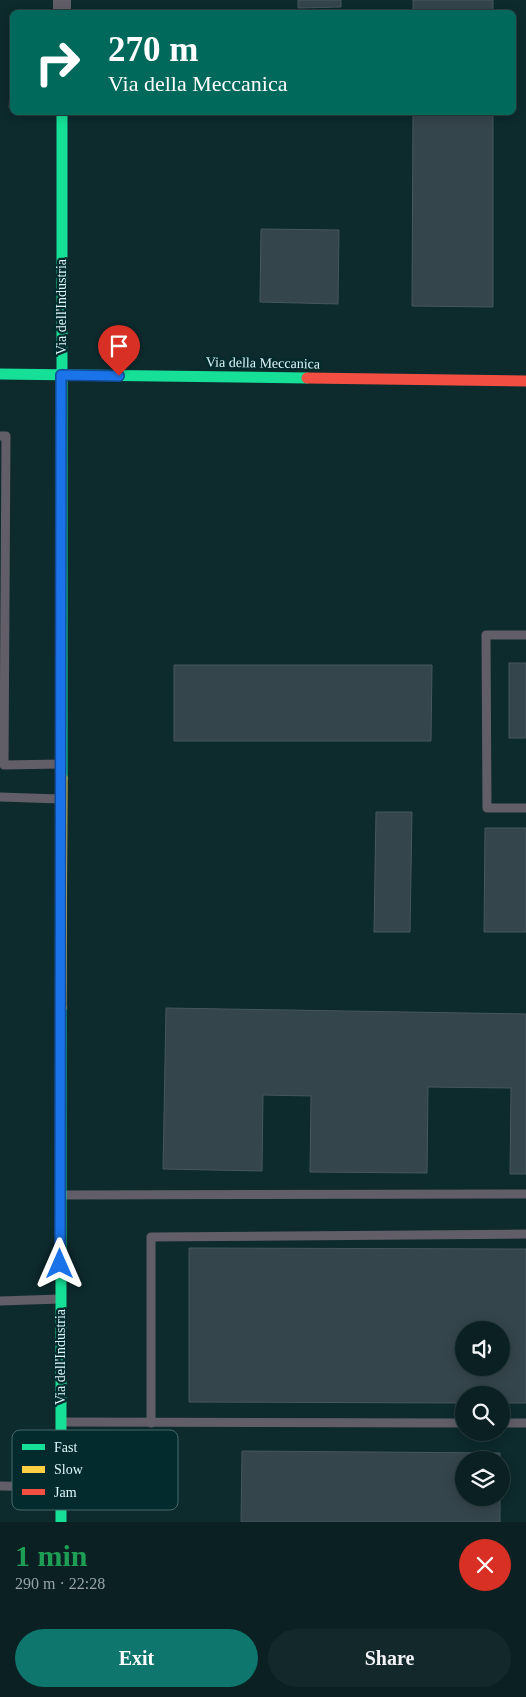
<!DOCTYPE html>
<meta charset="utf-8">
<style>
body{margin:0;font-family:Georgia,serif;background:#13282a;color:#f1f3f6;height:100vh;display:flex;flex-direction:column;font-size:19px;white-space:nowrap}
*{box-sizing:border-box;margin:0}
p{font-size:16px;color:#99a3a5}
.icon{flex:none;width:28px;height:28px;fill:none;stroke:currentColor;stroke-width:2;stroke-linecap:round;stroke-linejoin:round}
.map{position:relative;height:1522px;overflow:hidden}
.drawer{display:flex;flex-direction:column;background:#0a2022;flex:1}
.drawer>*{flex:none}
.banner{position:absolute;left:10px;top:10px;width:506px;height:105px;border-radius:8px;box-shadow:0 2px 12px #0003,0 0 0 1px #2a3e40;background:#00695c;color:#fff;overflow:hidden}
.fabs{position:absolute;left:455px;top:1321px;display:grid;gap:10px}
.fabs a{display:grid;place-items:center;width:55px;height:55px;border-radius:50%;background:#0a2022;box-shadow:0 2px 12px #0003,0 0 0 1px #2a3e40;font-size:25px}
.pin{position:absolute;display:grid;place-items:center;width:42px;height:42px;color:#fff;margin:-51px -21px;border-radius:50% 50% 50% 0;rotate:-45deg;box-shadow:0 0 5px #0007}
.pin .icon{rotate:45deg}
.me{position:absolute;width:55px;margin:-28px;rotate:0deg;stroke-linejoin:round;filter:drop-shadow(0 0 4px #0008)}
.turn{display:flex;align-items:center;gap:18px;height:105px;padding:0 15px;font-size:22px}
.turn .icon{width:65px;height:65px;stroke-width:2.5}
.turn b{display:block;font-size:35px;line-height:42px}
.round{display:grid;place-items:center;flex:none;width:52px;height:52px;border-radius:26px;background:#13282a}
.headline{display:flex;align-items:center;justify-content:space-between;height:85px;padding:0 15px}
h1{font-size:30px;font-weight:800;line-height:38px;color:#1e9e55}
.cta{display:flex;gap:10px;margin-top:auto;padding:10px 15px}
.cta a{flex:1;height:58px;border-radius:30px;background:#0f766e;color:#fff;font-size:20px;font-weight:800;line-height:58px;text-align:center}
.cta a+a{background:#13282a;color:#f1f3f6}
.map>svg:first-child{display:block}
.building{fill:#35454c;stroke:#47575e;fill-rule:evenodd}
.lines{fill:none;stroke-linecap:round;stroke-linejoin:round}
.lane{stroke:#625e67;stroke-width:9}
.street{stroke:#625e67;stroke-width:18}
.fast{stroke:#16e098;stroke-width:11}
.slow{stroke:#ffcf43;stroke-width:11}
.jam{stroke:#f24e42;stroke-width:11}
.route-casing{stroke:#114b97;stroke-width:12}
.route{stroke:#1a73e8;stroke-width:9}
.labels{text-anchor:middle;dominant-baseline:central;stroke-width:4.5;stroke-linejoin:round;paint-order:stroke}
.street-label{font-size:14px;fill:#def7f9;stroke:#032a2d}
.key{fill:#032a2d;stroke:#45686a;stroke-width:1}
.key-label{font-size:14px;fill:#def7f9}
</style>
<div class="map">
<svg width="526" height="1522" viewBox="0 0 526 1522">
<rect width="100%" height="100%" fill="#0d2a2d"/>
<g class="building">
<path d="M298 0H341V7L298 8Z"/>
<rect x="413" y="0" width="80" height="12"/>
<path d="M11 74H12V108H9Z"/>
<path d="M413 112H493V307L412 306Z"/>
<path d="M261 229 339 230 338 304 260 302Z"/>
<rect x="509" y="663" width="17" height="75"/>
<path d="M174 665H432L431 741H174Z"/>
<path d="M376 812H412L410 932H374Z"/>
<path d="M485 828H526V932H484Z"/>
<path d="M166 1008 526 1014V1174H510L511 1088 428 1087 427 1173 310 1172 311 1096 263 1095 262 1171 163 1169Z"/>
<path d="M189 1248 526 1249V1403H501V1395H464V1403L189 1402ZM464 1330H501V1368H464Z"/>
<path d="M242 1451 500 1453V1460H464V1498H500V1522H241Z"/>
</g>
<g class="lines">
<g class="lane">
<path d="M0 436H6L4 765 60 764"/>
<path d="M526 635H486L487 808H526"/>
<path d="M0 797 60 799"/>
<path d="M64 1195 526 1194"/>
<path d="M0 1301 60 1299"/>
<path d="M63 1422 464 1423"/>
<path d="M151 1423V1237L526 1234"/>
<path d="M501 1423H526"/>
<path d="M0 1486 60 1487"/>
</g>
<path class="street" d="M62 12V0"/>
<g class="fast">
<path d="M0 374 307 378"/>
<path d="M62 778V112"/>
<path d="M61 1522V1008"/>
</g>
<path class="slow" d="M61 1008 62 778"/>
<path class="jam" d="M307 378 526 381"/>
</g>
<g class="lines">
<defs>
<path id="route" d="M60 1264 61 375 119 376"/>
</defs>
<use href="#route" class="route-casing"/>
<use href="#route" class="route"/>
</g>
<g class="labels">
<g class="street-label">
<text transform="translate(61 307) rotate(-90)">Via dell'Industria</text>
<text transform="translate(263 363) rotate(1)">Via della Meccanica</text>
<text transform="translate(60 1357) rotate(-90)">Via dell'Industria</text>
</g>
</g>
<rect x="12" y="1430" width="166" height="80" rx="8" class="key"/>
<rect x="22" y="1444" width="23" height="6" fill="#16e098"/>
<rect x="22" y="1466" width="23" height="7" fill="#ffcf43"/>
<rect x="22" y="1489" width="23" height="6" fill="#f24e42"/>
<g class="key-label">
<text x="54" y="1452">Fast</text>
<text x="54" y="1474">Slow</text>
<text x="54" y="1497">Jam</text>
</g>
</svg>
<div class="fabs">
<a><svg class="icon" aria-label="sound" viewBox="0 0 24 24"><path d="M4 9h4l5-4v14l-5-4H4zM17 9q2 3 0 6"/></svg></a>
<a><svg class="icon" aria-label="search" viewBox="0 0 24 24"><circle cx="10" cy="10" r="6"/><path d="M15 15l6 6"/></svg></a>
<a><svg class="icon" aria-label="layers" viewBox="0 0 24 24"><path d="M12 4l9 5-9 5-9-5zM3 14l9 5 9-5"/></svg></a>
</div>
<div class="pin" style="left:119px;top:376px;background:#d93025"><svg class="icon" aria-label="arrive" viewBox="0 0 24 24"><path d="M6 21V4h12l-3 4 3 4H6"/></svg></div>
<svg class="me" style="left:60px;top:1264px" viewBox="-20 -20 40 40"><path d="M0-17L14 15 0 8-14 15z" fill="#1a73e8" stroke="#fff" stroke-width="4"/></svg>
<div class="banner">
<div class="turn"><svg class="icon" aria-label="right" viewBox="0 0 24 24"><path d="M7 20v-9h11M14 6l5 5-5 5"/></svg><div><b>270 m</b>Via della Meccanica</div></div>
</div>
</div>
<section class="drawer">
<div class="headline"><div><h1>1 min</h1><p>290 m · 22:28</p></div><a class="round" style="background:#d93025;color:#fff"><svg class="icon" aria-label="close" viewBox="0 0 24 24"><path d="M6 6l12 12M18 6L6 18"/></svg></a></div>
<div class="cta"><a>Exit</a><a>Share</a></div>
</section>
